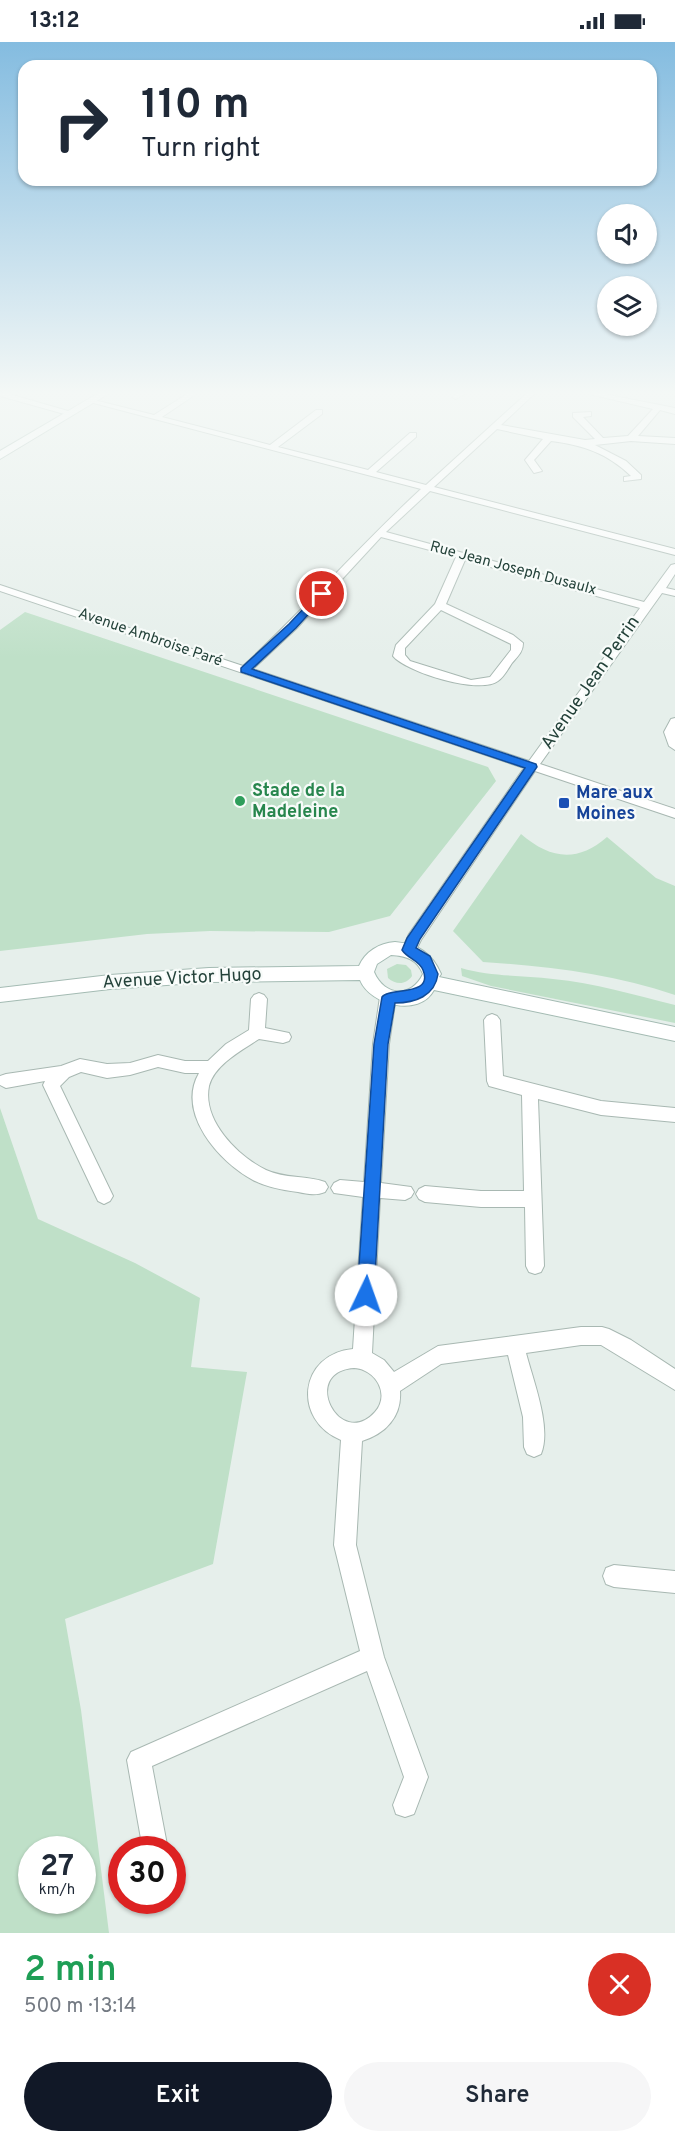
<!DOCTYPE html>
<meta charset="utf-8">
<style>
body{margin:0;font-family:Overpass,sans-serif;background:#f6f6f7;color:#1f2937;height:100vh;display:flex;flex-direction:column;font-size:22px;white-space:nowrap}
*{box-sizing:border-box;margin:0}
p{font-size:20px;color:#747a83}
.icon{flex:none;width:33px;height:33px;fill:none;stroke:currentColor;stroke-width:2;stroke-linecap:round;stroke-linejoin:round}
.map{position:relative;height:1891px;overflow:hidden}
.details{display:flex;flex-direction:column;background:#fff;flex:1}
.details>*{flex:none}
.banner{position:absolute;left:18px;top:18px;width:639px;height:126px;border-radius:18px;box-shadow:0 2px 4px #0004;background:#fff;color:#1f2937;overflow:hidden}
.controls{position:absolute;left:597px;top:162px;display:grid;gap:12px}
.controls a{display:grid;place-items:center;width:60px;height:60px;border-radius:50%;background:#fff;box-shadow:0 2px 4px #0004;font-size:30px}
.speed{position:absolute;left:18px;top:1794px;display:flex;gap:12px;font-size:30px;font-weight:700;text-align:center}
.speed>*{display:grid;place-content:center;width:78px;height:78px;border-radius:50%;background:#fff;box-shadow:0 2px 4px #0004;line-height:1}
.speed small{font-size:15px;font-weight:400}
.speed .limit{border:9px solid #d22;background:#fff;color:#111}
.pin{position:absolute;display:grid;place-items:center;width:51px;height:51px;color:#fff;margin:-26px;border:3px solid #fff;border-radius:50%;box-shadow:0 2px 6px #0007}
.me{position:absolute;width:66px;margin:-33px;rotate:3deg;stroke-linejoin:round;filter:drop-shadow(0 0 4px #0008)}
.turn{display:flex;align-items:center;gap:21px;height:126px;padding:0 24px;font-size:27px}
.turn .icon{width:78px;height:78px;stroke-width:2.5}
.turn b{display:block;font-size:42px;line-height:51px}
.round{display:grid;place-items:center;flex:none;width:63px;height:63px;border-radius:32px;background:#f6f6f7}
.overview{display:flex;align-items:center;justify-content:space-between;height:102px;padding:0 24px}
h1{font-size:36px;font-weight:600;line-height:45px;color:#1e9e55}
.action{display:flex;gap:12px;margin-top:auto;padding:12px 24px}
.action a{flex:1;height:69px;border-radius:36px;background:#111827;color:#fff;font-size:24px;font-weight:600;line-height:69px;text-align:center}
.action a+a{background:#f6f6f7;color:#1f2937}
.status{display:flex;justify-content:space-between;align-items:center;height:42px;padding:0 30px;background:#fff;direction:ltr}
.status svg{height:16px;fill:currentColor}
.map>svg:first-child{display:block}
.green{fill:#bfe0c8;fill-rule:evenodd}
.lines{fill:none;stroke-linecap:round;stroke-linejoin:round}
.street-casing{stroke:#a8b8b2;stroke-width:2}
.secondary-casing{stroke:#a4bbb3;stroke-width:2}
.street{fill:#fff;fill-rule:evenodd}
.secondary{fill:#fff;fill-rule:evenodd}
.route{fill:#1a73e8;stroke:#114b97;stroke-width:1.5}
.leisure-dot{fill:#2e9e5b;stroke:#f7fbf9;stroke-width:2}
.transit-dot{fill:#1a4fb4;stroke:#f7fbf9;stroke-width:2}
.labels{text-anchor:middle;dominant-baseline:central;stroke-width:4.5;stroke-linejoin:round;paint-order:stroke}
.far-street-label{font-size:15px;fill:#24423a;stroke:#f7fbf9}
.street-label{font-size:18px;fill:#24423a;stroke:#f7fbf9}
.leisure-label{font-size:18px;font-weight:bold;fill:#27864d;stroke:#f7fbf9;text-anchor:start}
.transit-label{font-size:18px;font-weight:bold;fill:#164399;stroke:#f7fbf9;text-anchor:start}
</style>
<div class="status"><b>13:12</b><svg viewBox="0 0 49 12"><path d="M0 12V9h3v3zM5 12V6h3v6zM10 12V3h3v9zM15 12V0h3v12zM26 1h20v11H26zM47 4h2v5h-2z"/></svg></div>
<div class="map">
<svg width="675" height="1891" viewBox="0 0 675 1891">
<rect width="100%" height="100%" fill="#e6efeb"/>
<g class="green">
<path d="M25 570 488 725 496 739 390 874 329 890 210 889 147 892 0 909V588Z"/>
<path d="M521 792C550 817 577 821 607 795L656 836 675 844V953C613 932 549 924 483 920L453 889Z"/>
<path d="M397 922 406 923 411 928 412 934C406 943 396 943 388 936L387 927Z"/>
<path d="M461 926C492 935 522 933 553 937 594 941 635 953 675 963V981L491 944 462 934Z"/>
<path d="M0 1066 38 1177 135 1221 200 1256 191 1325 247 1330 213 1522 65 1577 81 1668 109 1891H0ZM32 1808H82V1858H32Z"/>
</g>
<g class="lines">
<defs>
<g id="street">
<path d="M0 352H9L75 371 68 373 0 354Z"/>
<path d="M187 352H196L162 375 270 403 316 368H322V372L278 405 368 428 410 391H416V395L376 430 426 443 526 352H534L501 383 585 398 595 397 573 375V371L591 370V374L583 375 603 396 628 394 653 367 589 352H604L675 366V372L660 368 638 394 675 396V402L631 399 595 403 626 419 641 433V437L624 439V435L631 434C607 411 583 403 551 399L534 418 542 429 534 431 525 418 543 397 497 387 434 445 675 507V513L430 449 386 490 644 560 671 523 675 522V532L666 546 675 548V554L662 551 540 722 675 767V776L535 729 421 898 414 912H404L402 908 409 892 524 726 0 549V543L243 624C305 567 359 504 421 447L86 359 90 357 154 373ZM381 495 456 515 435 562 396 603 393 614C406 630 479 653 498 639 504 635 508 627 512 621 518 614 523 610 523 601L513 593 446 562 465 518 640 566 529 719 253 627 297 586ZM441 568 511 602V608L490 635 471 638 410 619 405 613V606Z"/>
<path d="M455 352H464L456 357 452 355Z"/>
<path d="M675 676V708L669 704 664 690 671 677Z"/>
<path d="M388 949 393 951 396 955 389 1002 381 1141 411 1145 414 1150 411 1155 405 1158 380 1156 372 1311 384 1318 394 1330 438 1304 581 1285H602L609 1287 631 1298 675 1327V1348L601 1303H581L526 1311C533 1338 552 1386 541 1412L534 1415 527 1412 524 1405 523 1375 508 1313 441 1322 400 1349C402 1375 385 1392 362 1399L356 1503 384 1615 428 1735 414 1772 405 1775 396 1772 393 1763 404 1735 367 1629 152 1724 168 1808H143L127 1718 131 1710 360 1609 334 1503 341 1398C292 1378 299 1312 353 1307L363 1155 334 1151 331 1146 334 1141 340 1138 364 1140 373 1002 380 955 383 951ZM354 1326C375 1327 391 1352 375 1370 340 1409 299 1330 354 1326Z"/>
<path d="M259 951 264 953 267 957 265 986 289 991 291 995 289 999 283 1001 259 997C242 1008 214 1023 209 1044 202 1079 238 1114 266 1128 285 1137 306 1133 325 1140L328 1145 325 1150C316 1154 307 1152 298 1150 282 1148 266 1145 253 1138 219 1120 176 1071 199 1031H185L158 1025 130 1033 107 1036 81 1030 69 1035 60 1044 113 1154 110 1159 104 1162 98 1159 43 1043 45 1039 6 1046 0 1043V1034L6 1032 61 1024 80 1017 107 1022 130 1021 158 1013 185 1019H208L226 1002 249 988 251 957 254 953Z"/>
<path d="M492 972 497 974 500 978 503 1034 601 1059 675 1066V1080L601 1073 538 1057 544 1224 541 1230 535 1232 529 1230 526 1224 525 1165H481L425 1160 419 1157 416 1152 419 1147 425 1144 481 1149H524L522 1053 489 1044 487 1039 484 978 487 974Z"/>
<path d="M614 1523 675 1529V1551L614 1545 606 1542 603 1534 606 1526Z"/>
</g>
<g id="secondary">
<path d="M97 352H108L0 417V409Z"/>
<path d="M395 900C418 902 432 911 441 932L439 935 675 985V999L434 948C419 976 370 963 360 938L209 940 110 947 0 960V946L110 933 209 926 359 924C365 910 379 901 395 900ZM391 913C406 914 417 917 423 932 411 957 384 954 374 930L377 922Z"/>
</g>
</defs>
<use href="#street" class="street-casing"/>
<use href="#secondary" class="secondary-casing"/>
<use href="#street" class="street"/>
<use href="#secondary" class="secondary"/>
</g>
<linearGradient id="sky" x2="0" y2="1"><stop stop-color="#84bce0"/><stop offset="0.57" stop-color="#f4f8f6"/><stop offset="1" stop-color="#f4f8f6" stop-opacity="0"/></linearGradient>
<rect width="675" height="616" fill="url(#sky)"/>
<path class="route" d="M319 550 327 552 296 586 252 627 536 722 537 725 420 897 416 906 430 914 438 932C435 954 415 961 395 961L388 1002 374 1253 372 1259 366 1261 360 1259 357 1253 374 1002 382 955C389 945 434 955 423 928 419 918 408 917 402 908L407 896 525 726 241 630V626L289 582Z"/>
<circle class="leisure-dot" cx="240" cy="759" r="6"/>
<rect class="transit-dot" x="558" y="755" width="12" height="12" rx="3"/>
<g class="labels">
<g class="far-street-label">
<text transform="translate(513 527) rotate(15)">Rue Jean Joseph Dusaulx</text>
<text transform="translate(150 596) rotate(19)">Avenue Ambroise Paré</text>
</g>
<g class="street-label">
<text transform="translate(591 641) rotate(-55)">Avenue Jean Perrin</text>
<text transform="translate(182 937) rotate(-3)">Avenue Victor Hugo</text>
</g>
<g class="leisure-label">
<text x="252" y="749">Stade de la<tspan x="252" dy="21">Madeleine</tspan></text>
</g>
<g class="transit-label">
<text x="576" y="751">Mare aux<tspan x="576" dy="21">Moines</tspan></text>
</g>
</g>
</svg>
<div class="controls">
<a><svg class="icon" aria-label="sound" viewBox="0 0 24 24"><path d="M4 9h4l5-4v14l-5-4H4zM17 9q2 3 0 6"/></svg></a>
<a><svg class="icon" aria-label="layers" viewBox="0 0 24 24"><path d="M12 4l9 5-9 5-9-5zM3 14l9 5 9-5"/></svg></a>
</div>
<div class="speed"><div>27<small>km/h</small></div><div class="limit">30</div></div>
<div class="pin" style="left:322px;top:552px;background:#d93025"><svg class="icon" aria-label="arrive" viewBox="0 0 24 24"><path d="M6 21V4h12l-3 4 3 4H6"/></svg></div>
<svg class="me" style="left:366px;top:1253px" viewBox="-20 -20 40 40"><circle r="19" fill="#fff"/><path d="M0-13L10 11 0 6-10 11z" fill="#1a73e8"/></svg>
<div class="banner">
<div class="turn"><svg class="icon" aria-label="right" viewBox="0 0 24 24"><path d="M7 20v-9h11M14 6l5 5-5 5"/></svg><div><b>110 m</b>Turn right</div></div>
</div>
</div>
<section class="details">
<div class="overview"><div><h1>2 min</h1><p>500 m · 13:14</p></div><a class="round" style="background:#d93025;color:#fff"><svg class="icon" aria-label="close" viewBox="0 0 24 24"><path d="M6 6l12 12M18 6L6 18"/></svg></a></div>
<div class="action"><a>Exit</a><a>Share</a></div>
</section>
